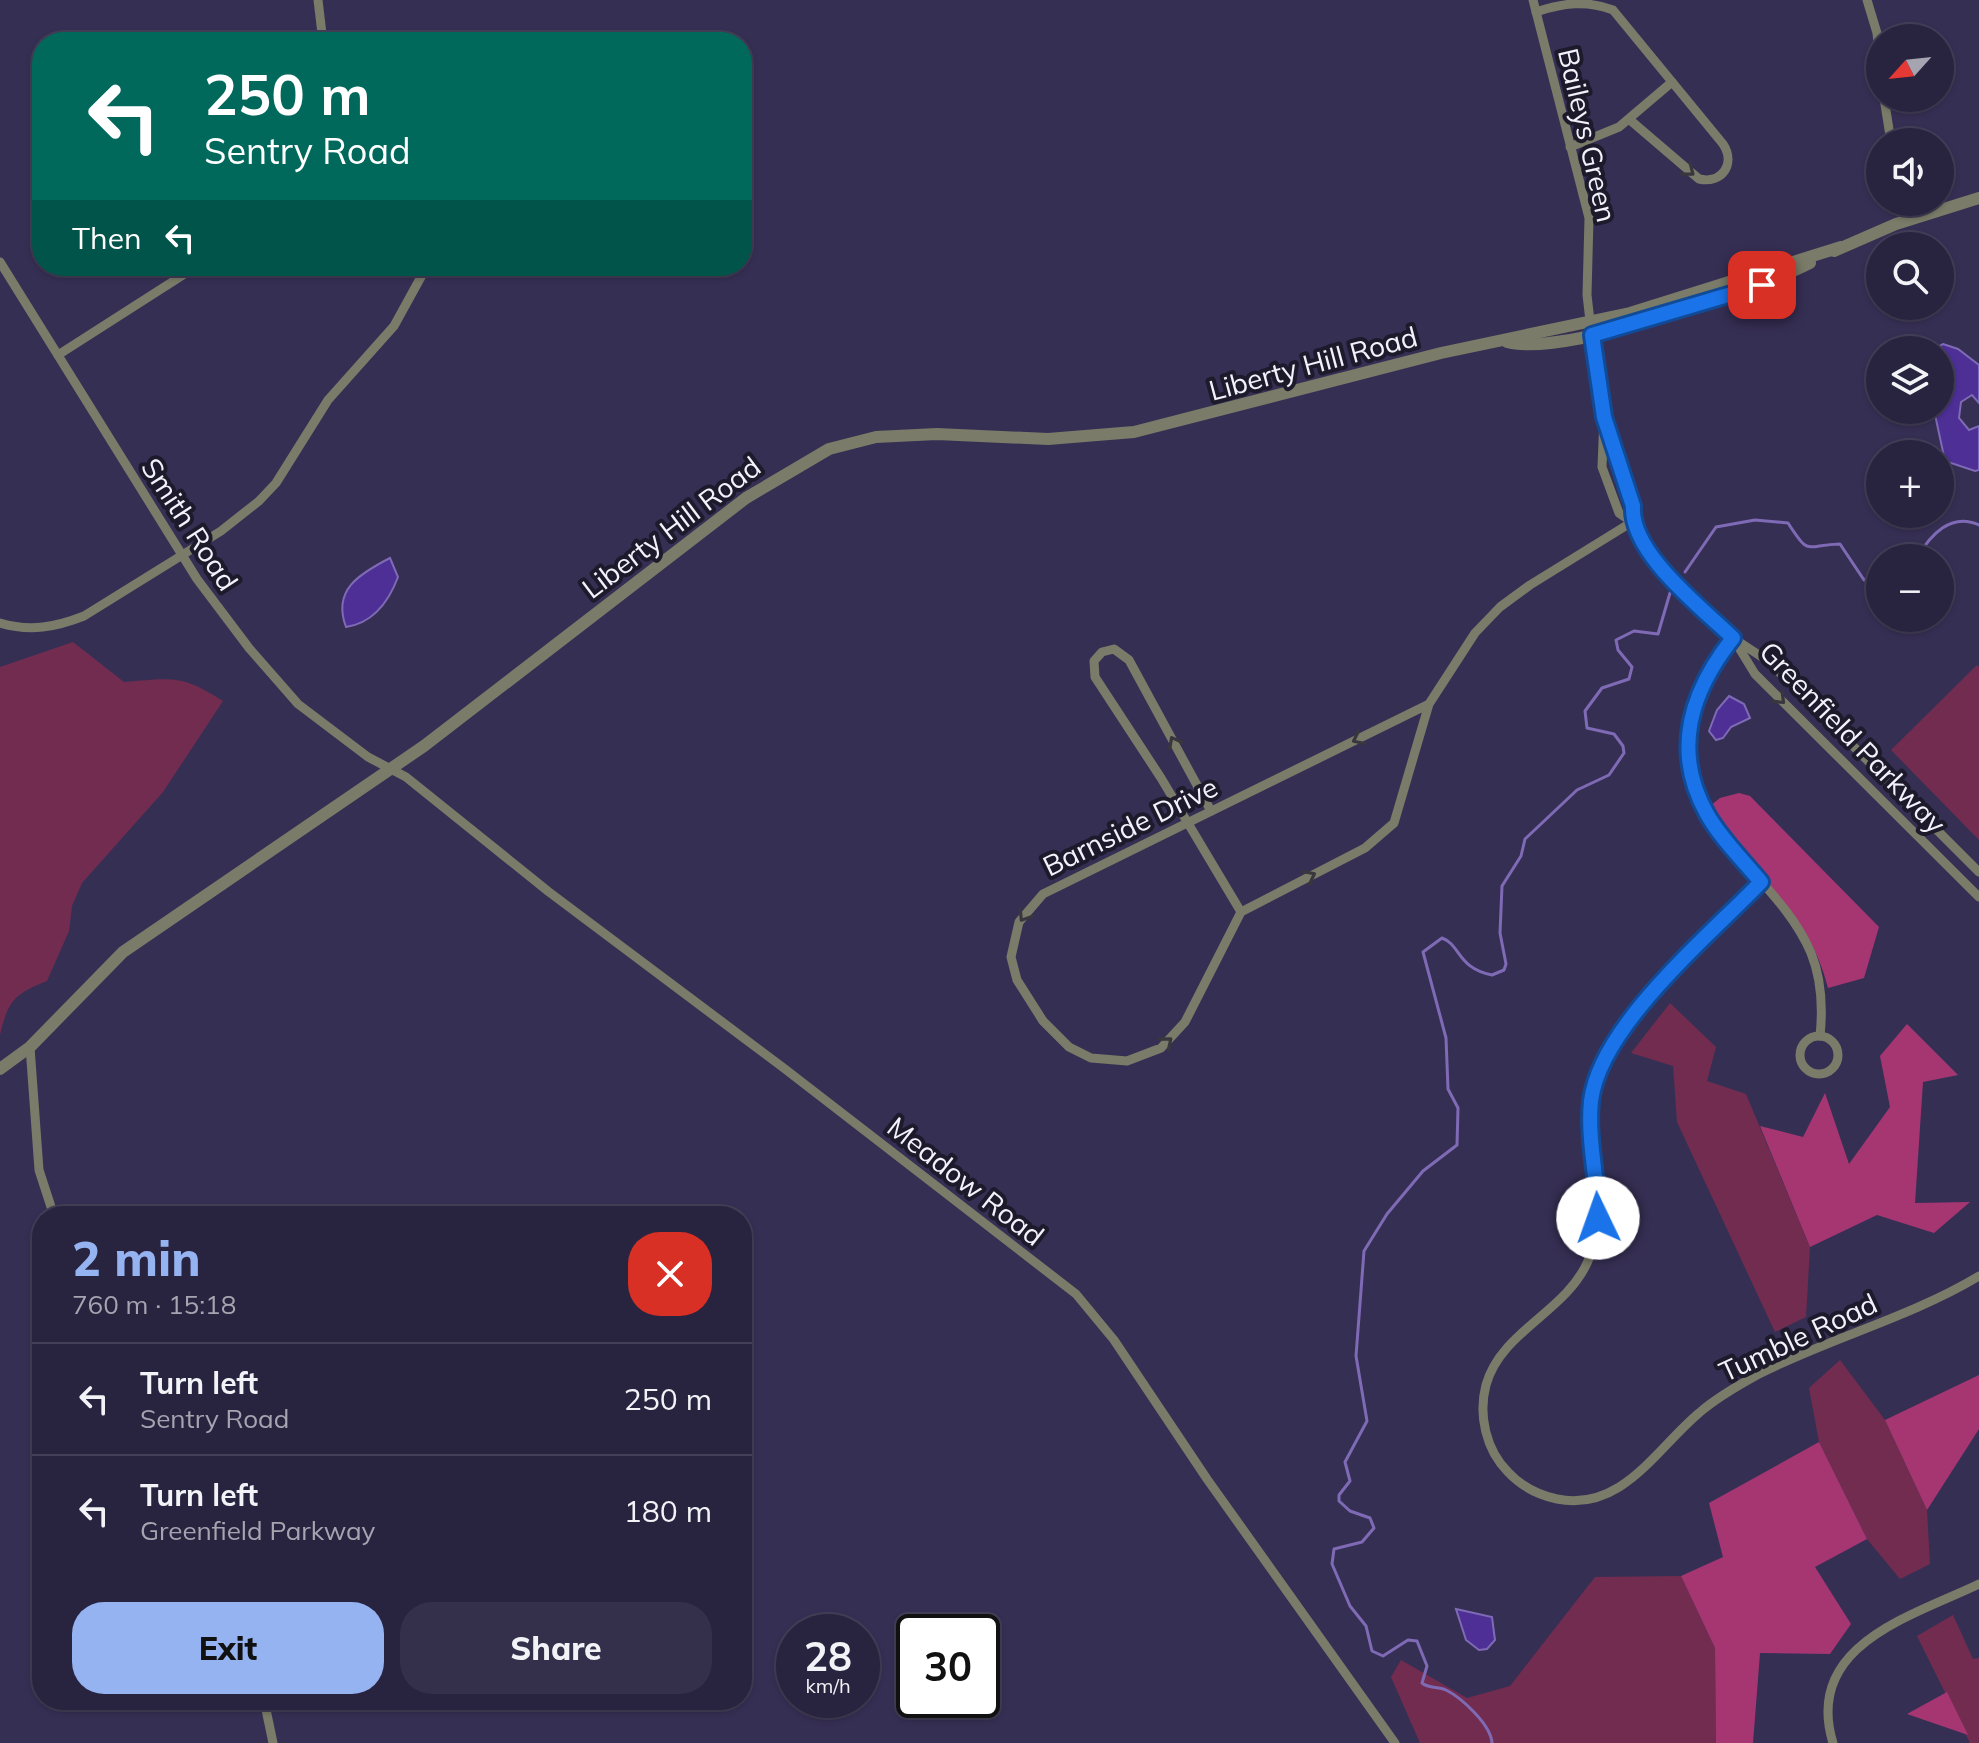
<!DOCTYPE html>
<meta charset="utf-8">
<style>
body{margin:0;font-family:Mulish,sans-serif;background:#342f4a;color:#f1f3f6;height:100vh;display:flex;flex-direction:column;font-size:30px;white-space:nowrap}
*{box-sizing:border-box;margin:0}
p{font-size:26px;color:#a5a4b0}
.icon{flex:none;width:44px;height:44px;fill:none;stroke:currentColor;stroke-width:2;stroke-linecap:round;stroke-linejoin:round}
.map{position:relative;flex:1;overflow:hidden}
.panel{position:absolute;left:32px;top:1206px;width:720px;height:504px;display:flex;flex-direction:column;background:#28233f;border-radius:32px;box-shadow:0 2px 6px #0004,0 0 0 2px #444059}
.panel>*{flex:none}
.guide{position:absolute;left:32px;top:32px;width:720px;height:244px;border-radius:32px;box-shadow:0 2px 6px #0004,0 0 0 2px #444059;background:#00695c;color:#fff;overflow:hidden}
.needle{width:52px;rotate:243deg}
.fabs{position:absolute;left:1866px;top:24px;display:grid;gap:16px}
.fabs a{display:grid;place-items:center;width:88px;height:88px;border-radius:50%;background:#28233f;box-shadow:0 2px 6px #0004,0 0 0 2px #444059;font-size:40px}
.speed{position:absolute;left:776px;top:1614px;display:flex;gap:16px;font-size:40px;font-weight:700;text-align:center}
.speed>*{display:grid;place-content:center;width:104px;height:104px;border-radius:50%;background:#28233f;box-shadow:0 2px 6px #0004,0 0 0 2px #444059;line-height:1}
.speed small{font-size:20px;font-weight:400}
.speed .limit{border:4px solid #111;border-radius:12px;background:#fff;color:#111}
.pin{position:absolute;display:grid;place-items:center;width:68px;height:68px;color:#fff;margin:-34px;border-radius:16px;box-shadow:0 4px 12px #0006}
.me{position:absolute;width:88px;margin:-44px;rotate:357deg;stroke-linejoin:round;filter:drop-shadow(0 0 6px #0008)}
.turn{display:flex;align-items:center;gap:28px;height:168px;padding:0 40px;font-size:36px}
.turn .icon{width:104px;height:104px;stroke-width:2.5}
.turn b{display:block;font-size:56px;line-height:68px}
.then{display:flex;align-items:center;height:76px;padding:0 40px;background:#0003;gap:16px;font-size:30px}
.round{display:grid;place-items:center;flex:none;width:84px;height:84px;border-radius:32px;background:#342f4a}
.overview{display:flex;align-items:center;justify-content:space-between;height:136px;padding:0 40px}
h1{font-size:48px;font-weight:800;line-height:60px;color:#95b2f1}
.action{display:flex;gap:16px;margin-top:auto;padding:16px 40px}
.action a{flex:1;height:92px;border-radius:32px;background:#95b2f1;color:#111;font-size:32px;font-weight:800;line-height:92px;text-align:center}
.action a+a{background:#342f4a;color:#f1f3f6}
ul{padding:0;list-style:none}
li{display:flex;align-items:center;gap:24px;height:112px;padding:0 40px;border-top:2px solid #444059}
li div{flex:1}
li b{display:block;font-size:30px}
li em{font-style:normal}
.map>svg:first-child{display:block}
.green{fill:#722c50}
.forest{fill:#a63672}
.water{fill:#4d2f96;stroke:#7f6ab5;stroke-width:2}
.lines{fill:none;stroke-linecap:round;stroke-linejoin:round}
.stream{stroke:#7f6ab5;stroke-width:3}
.minor{stroke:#7a7b68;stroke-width:9}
.tertiary{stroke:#7a7b68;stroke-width:12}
.oneway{stroke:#39373d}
.route-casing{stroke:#114b97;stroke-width:20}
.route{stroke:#1a73e8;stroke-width:14}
.labels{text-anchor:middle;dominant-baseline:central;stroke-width:8;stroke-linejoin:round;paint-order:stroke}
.street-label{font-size:28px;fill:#f3f2fc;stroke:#1d1a2b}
</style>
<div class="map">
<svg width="1979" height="1743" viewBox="0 0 1979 1743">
<rect width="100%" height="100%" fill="#362f54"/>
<g class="green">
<path d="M73 642 124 682C171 678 182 674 223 701L163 792 82 883 72 906 69 931 47 981C14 994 8 1001 0 1035V667Z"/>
<path d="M1977 665 1979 667V840L1891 750Z"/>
<path d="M1670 1003 1716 1047 1707 1081 1746 1094 1810 1247 1806 1317 1775 1332 1677 1122 1673 1066 1631 1053Z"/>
<path d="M1840 1360 1885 1420 1927 1510 1930 1564 1900 1579 1867 1539 1819 1442 1809 1388Z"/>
<path d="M1681 1576 1715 1648 1716 1743H1420L1391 1677 1401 1660 1467 1698 1510 1686 1595 1577Z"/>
<path d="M1953 1615 1973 1659 1979 1658V1743H1970L1917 1636Z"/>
</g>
<g class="forest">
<path d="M1739 793 1750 796 1879 927 1864 978 1828 988C1806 901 1746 877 1710 806L1720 798Z"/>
<path d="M1907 1024 1958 1075 1923 1082 1915 1203 1970 1202 1934 1233 1877 1215 1810 1247 1760 1126 1803 1137 1825 1093 1849 1164 1890 1107 1880 1056Z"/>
<path d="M1979 1375V1429L1927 1510 1885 1420Z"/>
<path d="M1819 1442 1867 1539 1815 1567 1851 1624 1830 1654 1760 1653 1753 1743H1716L1715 1648 1681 1576 1723 1557 1709 1503Z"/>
<path d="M1947 1692 1968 1735 1907 1714Z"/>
</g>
<g class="water">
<path d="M1943 344 1958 349 1979 365V403L1972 395 1961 402 1959 418 1969 430 1979 426V470L1975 471 1945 461 1934 410H1940V350H1932Z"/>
<path d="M390 558 398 577C389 601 373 623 346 627 332 590 359 574 390 558Z"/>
<path d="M1729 696 1744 704 1750 718 1731 727 1723 738 1716 740 1709 731 1717 710Z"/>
<path d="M1456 1609 1492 1617 1495 1640 1487 1649 1479 1650 1466 1640Z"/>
</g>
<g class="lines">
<g class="stream">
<path d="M1917 558C1930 535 1951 512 1979 525"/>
<path d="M1685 572 1716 527 1755 520 1788 523C1810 557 1804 545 1840 544L1864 580 1880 574"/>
<path d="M1492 1743C1491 1725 1462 1698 1446 1690 1438 1686 1429 1689 1422 1683L1427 1666 1417 1641 1408 1640 1383 1656 1372 1651 1366 1626 1350 1606 1332 1564 1334 1549 1362 1542 1374 1528 1370 1518 1350 1511 1339 1501V1495L1350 1481 1345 1462 1367 1421 1356 1356 1364 1251 1387 1214 1423 1171 1457 1145 1458 1108 1448 1089 1446 1038 1423 952 1442 938C1461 945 1457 968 1492 975L1504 970 1506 964 1500 933 1502 886 1521 856 1525 839 1577 790 1609 775 1624 753 1623 746 1614 734 1587 728 1585 711 1602 688 1629 679 1632 667 1618 650 1616 640 1634 631 1658 634 1670 593"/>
</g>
<g class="minor">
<path d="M318 0 323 42"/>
<path d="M1533 0 1589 218 1587 295 1593 347 1604 417 1633 506 1632 522"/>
<path d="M1867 0 1877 33 1880 63"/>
<path d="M1536 12C1563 3 1586 0 1613 10L1723 144C1736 164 1722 184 1699 179L1630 120"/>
<path d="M1884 98 1891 142"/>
<path d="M1570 147 1619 127 1672 82"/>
<path d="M1916 202 1922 216"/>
<path d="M0 262 197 579 249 648 298 704 368 757 406 777 549 892 785 1069 1076 1294 1114 1340 1207 1479 1395 1743"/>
<path d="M58 355 197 266"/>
<path d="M1604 417 1602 467 1619 513 1632 522 1664 571 1682 590 1733 638 1768 661 1979 872"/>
<path d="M0 623C30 632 56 627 84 616L221 531 259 501 276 483 328 400 394 326 427 266"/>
<path d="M1733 638C1684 698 1670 765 1719 832 1749 872 1791 906 1811 953 1822 980 1823 1007 1820 1036"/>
<path d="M1733 638 1755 674 1979 897"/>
<path d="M1429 704 1043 894 1019 922 1011 957 1017 980 1043 1021 1069 1047 1091 1058 1127 1061 1161 1048 1185 1022 1241 912 1365 848 1394 823 1429 704 1475 633 1500 607 1530 585 1632 522"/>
<path d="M1211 811 1129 660 1114 649 1102 652 1094 661 1095 677 1161 778 1241 912"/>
<path d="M1761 882C1733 910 1706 939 1678 967 1637 1010 1594 1049 1590 1113 1587 1164 1609 1211 1588 1261 1566 1312 1501 1331 1486 1385 1478 1415 1486 1450 1508 1472 1521 1486 1538 1495 1557 1499 1622 1512 1656 1449 1699 1413 1716 1398 1737 1386 1757 1375 1829 1338 1909 1318 1979 1276"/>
<circle cx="1819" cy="1055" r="19"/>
<path d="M30 1047 39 1170 54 1216"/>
<path d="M264 1700 273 1743"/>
<path d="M1833 1743C1803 1645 1912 1616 1979 1584"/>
</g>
<g class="tertiary">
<path d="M1834 251 1896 224 1979 198"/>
<path d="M1507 342C1563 357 1755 291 1810 263"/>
<path d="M0 1069 30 1047 123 952 424 746 746 498 829 449 876 437 937 434 1048 439 1134 432 1441 353 1630 313 1841 247"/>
</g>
</g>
<defs><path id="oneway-chevron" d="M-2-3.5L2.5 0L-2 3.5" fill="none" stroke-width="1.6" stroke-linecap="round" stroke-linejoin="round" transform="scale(2)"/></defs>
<g class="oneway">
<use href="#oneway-chevron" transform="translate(1689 171) rotate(38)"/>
<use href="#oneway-chevron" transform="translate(1780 699) rotate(45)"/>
<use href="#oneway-chevron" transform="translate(1358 739) rotate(154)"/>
<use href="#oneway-chevron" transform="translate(1174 742) rotate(-118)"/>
<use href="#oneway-chevron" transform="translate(1310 876) rotate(-27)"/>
<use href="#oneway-chevron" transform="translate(1024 916) rotate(123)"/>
<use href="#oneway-chevron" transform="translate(1167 1042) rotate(-40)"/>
</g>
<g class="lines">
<defs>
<path id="route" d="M1598 1218C1598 1179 1587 1140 1591 1101 1600 1026 1708 937 1761 882 1743 860 1721 839 1707 814 1671 750 1691 691 1733 638 1701 607 1630 553 1633 506L1604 417 1592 335 1762 285"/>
</defs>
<use href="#route" class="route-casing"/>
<use href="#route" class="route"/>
</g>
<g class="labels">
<g class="street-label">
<text transform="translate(1588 135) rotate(77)">Baileys Green</text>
<text transform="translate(1313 363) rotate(-15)">Liberty Hill Road</text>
<text transform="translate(190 524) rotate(57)">Smith Road</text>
<text transform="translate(671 527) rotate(-37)">Liberty Hill Road</text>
<text transform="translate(1853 737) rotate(46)">Greenfield Parkway</text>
<text transform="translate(1130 826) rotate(-26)">Barnside Drive</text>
<text transform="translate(966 1181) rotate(38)">Meadow Road</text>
<text transform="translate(1798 1337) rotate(-25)">Tumble Road</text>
</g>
</g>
</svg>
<div class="fabs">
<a><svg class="needle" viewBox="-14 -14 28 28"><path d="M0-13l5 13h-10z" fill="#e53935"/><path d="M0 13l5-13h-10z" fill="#a5a4b0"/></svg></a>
<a><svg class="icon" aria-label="sound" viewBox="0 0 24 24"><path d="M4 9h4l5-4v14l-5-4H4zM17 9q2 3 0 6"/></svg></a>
<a><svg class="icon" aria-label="search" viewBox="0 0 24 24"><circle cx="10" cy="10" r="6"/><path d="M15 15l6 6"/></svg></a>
<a><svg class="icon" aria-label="layers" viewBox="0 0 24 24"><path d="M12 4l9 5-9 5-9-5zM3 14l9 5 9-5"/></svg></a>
<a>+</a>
<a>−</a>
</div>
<div class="speed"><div>28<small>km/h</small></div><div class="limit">30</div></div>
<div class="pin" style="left:1762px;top:285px;background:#d93025"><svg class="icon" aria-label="arrive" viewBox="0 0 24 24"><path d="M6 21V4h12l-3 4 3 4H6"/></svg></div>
<svg class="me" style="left:1598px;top:1218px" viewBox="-20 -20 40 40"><circle r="19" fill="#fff"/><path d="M0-13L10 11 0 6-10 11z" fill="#1a73e8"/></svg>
<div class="guide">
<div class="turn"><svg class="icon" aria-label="left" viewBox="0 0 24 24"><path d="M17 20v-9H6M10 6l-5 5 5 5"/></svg><div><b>250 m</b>Sentry Road</div></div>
<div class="then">Then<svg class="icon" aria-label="left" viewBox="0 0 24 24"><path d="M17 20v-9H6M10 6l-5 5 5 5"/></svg></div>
</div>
<section class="panel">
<div class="overview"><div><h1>2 min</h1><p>760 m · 15:18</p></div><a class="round" style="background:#d93025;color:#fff"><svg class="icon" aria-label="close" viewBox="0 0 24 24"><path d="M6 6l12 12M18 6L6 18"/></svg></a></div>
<ul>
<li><svg class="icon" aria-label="left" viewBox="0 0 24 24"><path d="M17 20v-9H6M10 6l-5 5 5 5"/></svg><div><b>Turn left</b><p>Sentry Road</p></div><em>250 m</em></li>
<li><svg class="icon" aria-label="left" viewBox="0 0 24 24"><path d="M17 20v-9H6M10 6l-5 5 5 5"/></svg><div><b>Turn left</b><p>Greenfield Parkway</p></div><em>180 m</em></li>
</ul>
<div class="action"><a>Exit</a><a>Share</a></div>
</section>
</div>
